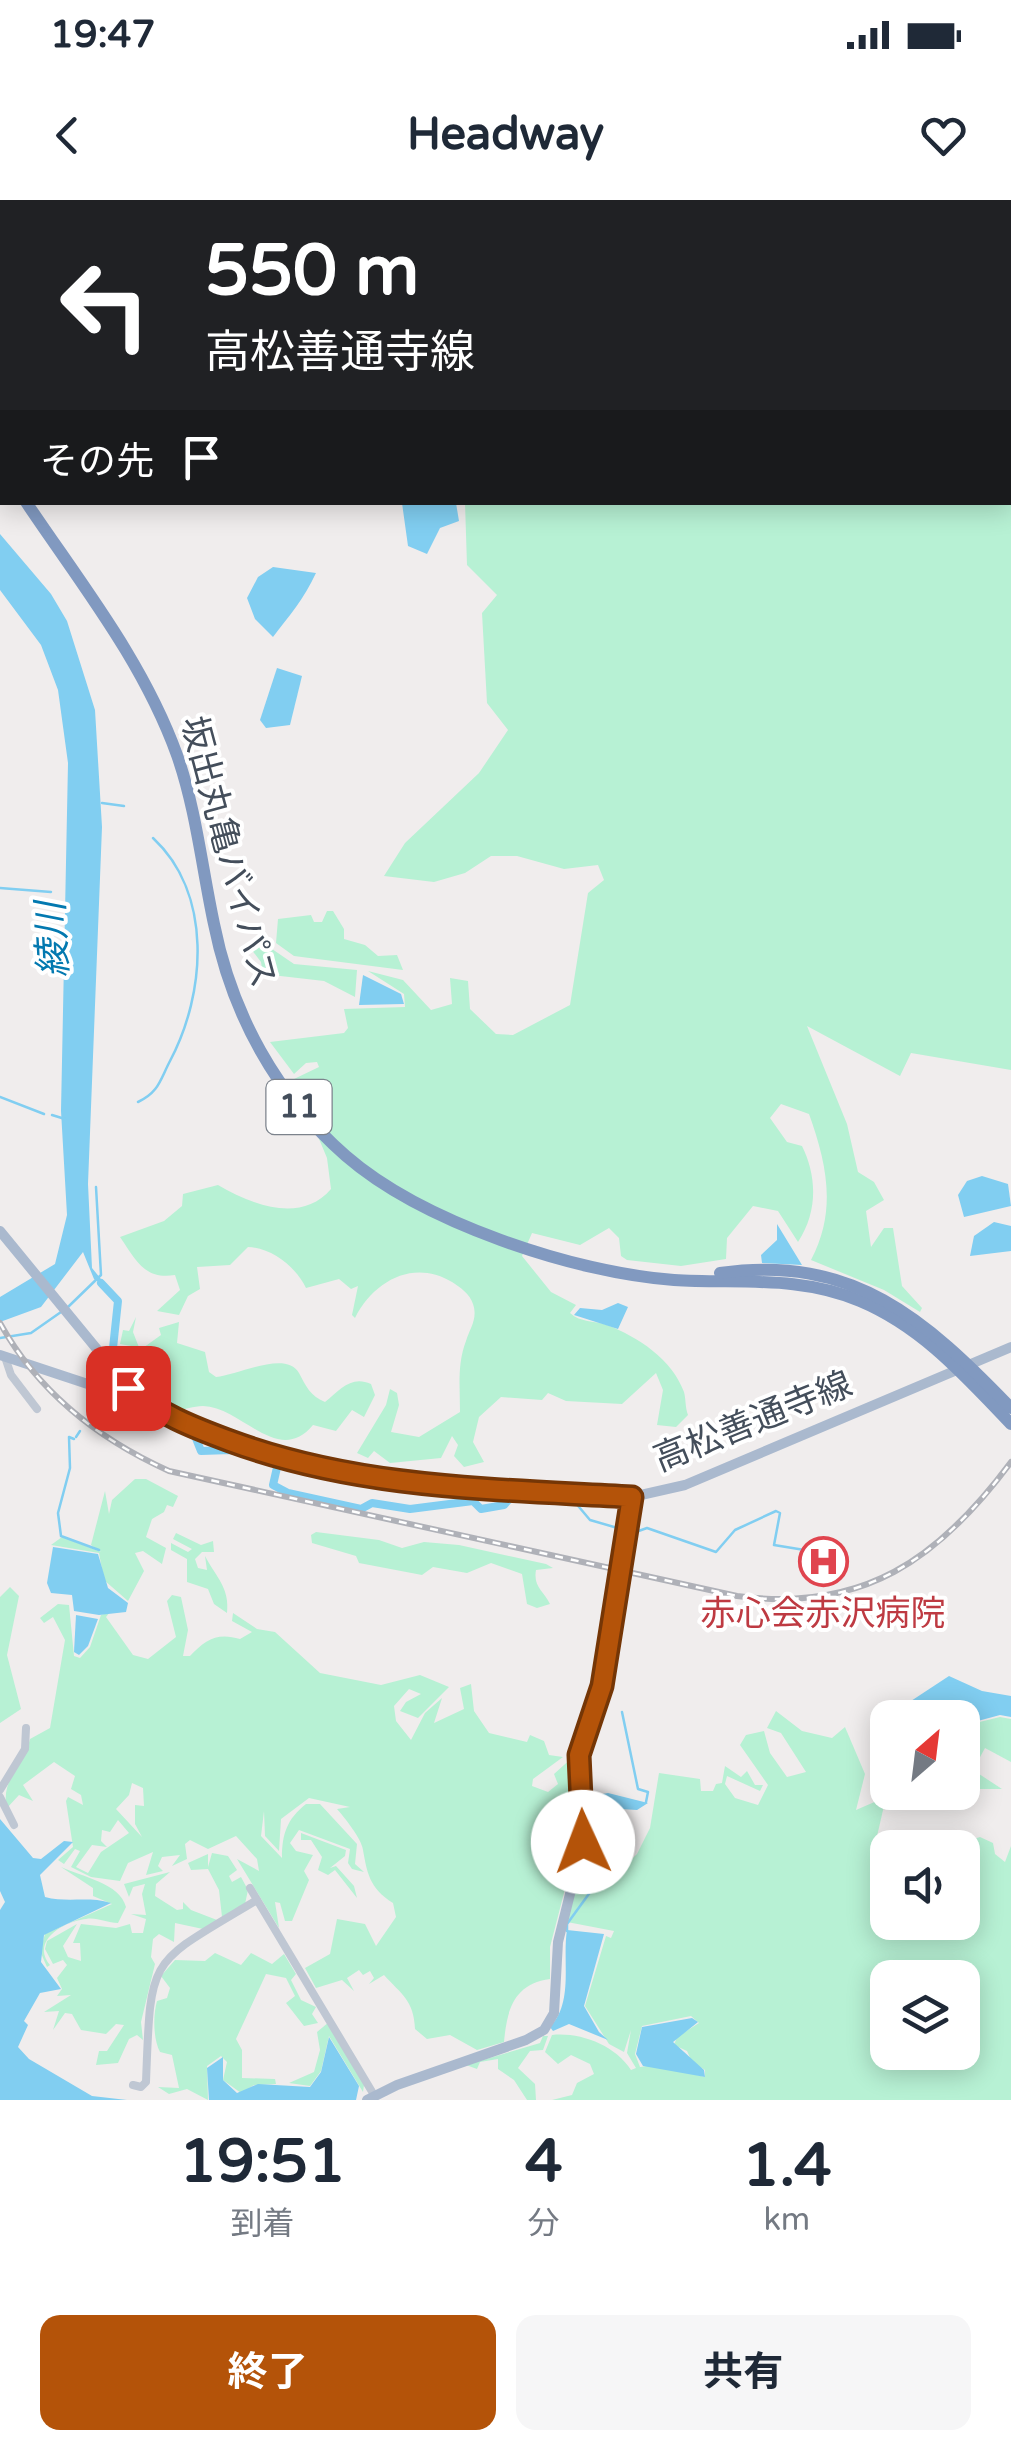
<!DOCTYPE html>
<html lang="ja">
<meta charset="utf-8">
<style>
body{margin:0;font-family:"Varela Round","Noto Sans JP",sans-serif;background:#f6f6f7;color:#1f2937;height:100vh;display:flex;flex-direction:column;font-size:38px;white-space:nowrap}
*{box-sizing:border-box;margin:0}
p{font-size:32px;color:#747a83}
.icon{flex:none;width:55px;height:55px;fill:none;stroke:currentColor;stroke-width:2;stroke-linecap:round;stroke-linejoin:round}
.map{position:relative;height:1900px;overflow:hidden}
.side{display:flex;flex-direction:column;background:#fff;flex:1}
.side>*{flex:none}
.hud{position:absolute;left:0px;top:0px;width:1012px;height:305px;box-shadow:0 5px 25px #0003;background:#202124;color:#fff;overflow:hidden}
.needle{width:65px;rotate:28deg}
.fabs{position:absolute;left:870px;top:1500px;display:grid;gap:20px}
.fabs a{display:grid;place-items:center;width:110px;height:110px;border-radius:20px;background:#fff;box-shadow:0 5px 25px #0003;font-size:50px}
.pin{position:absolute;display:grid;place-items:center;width:85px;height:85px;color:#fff;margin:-42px;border-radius:20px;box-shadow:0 5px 15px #0006}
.me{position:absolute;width:110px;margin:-55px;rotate:358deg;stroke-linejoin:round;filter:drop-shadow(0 0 8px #0008)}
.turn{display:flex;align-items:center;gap:35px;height:210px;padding:0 40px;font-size:45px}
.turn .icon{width:130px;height:130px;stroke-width:2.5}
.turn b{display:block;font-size:70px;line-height:85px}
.then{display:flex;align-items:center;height:95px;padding:0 40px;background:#0003;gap:20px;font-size:38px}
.eta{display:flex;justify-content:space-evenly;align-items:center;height:170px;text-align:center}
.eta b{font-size:60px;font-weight:700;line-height:70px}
.primary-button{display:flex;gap:20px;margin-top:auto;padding:20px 40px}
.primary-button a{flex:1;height:115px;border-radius:20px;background:#b45309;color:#fff;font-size:40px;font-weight:700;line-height:115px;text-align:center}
.primary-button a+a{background:#f6f6f7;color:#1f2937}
.status{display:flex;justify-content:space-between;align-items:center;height:70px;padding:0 50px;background:#fff;direction:ltr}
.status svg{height:28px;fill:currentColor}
header{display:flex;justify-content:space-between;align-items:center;height:130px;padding:0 40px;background:#fff;font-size:45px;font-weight:700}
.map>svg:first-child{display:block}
.green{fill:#b7f1d4;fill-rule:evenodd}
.water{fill:#81cef1}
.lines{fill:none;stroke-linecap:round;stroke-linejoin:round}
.stream{stroke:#81cef1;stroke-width:2.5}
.river{stroke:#81cef1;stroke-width:8}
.minor{stroke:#bfc7d3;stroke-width:8}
.major{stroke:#aab9ce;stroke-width:10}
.highway{stroke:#8199c0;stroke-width:12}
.rail-casing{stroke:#afb1b8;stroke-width:6}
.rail{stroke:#fff;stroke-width:2.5;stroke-dasharray:8;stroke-linecap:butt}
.route-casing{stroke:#753606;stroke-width:25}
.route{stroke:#b45309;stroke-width:18}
.labels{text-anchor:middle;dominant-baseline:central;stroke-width:8;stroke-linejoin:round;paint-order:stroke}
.shield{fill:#fff;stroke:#7c838c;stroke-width:2.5}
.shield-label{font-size:32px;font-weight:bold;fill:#444e5b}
.street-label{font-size:35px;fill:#444e5b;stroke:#fff}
.health-label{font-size:35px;fill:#be3a42;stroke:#fff}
.water-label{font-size:38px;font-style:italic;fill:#0379b0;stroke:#fff}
</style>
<div class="status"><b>19:47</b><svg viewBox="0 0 49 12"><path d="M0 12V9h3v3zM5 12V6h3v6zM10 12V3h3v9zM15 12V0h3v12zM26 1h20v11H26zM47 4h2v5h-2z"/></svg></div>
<header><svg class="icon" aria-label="back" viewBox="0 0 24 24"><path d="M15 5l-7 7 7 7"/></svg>Headway<svg class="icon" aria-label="heart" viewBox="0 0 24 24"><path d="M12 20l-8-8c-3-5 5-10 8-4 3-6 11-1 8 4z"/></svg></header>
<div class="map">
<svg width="1011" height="1900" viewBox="0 0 1011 1900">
<rect width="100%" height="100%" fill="#f0eded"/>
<g class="green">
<path d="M360 0H1011V870L911 853 900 876 807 826 847 924 858 972 874 982 884 1000 866 1011 871 1047 884 1028H893L902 1086 922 1108 920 1112 884 1090 811 1060C837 1011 827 964 809 914L781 904 770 918 787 942 802 946C817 976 818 1012 798 1042L778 1011 753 1006 727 1038 726 1059 681 1066 627 1060 621 1056 619 1038 609 1028 580 1045 532 1033 522 1056 551 1092 576 1105 570 1113C581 1123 593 1120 607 1125 638 1137 672 1159 684 1192 686 1199 685 1207 688 1215L676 1227 657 1225 663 1190 656 1173 622 1204 566 1201 548 1193 542 1200 501 1197 479 1217 473 1242 484 1262 464 1267 454 1256 458 1245 452 1236 441 1258 390 1263 374 1251 368 1258 357 1253 386 1205 390 1189 397 1193 399 1205 391 1232 419 1237 460 1212C460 1188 457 1164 466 1141 470 1128 478 1119 473 1104 470 1094 460 1087 452 1082 413 1059 374 1081 355 1118L352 1115 358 1086 351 1089 339 1079 306 1088C296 1067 272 1048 248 1047L230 1065 197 1067 200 1089 188 1096 179 1115 157 1111 180 1090 175 1075C144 1080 136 1060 120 1037L164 1021 182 1006 183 994 218 985C252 1005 301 1024 331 989L327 958 294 879 319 867 317 862 306 863 294 874 270 842 344 833 348 828 344 809 405 807 404 794 368 771 403 780 431 810 452 804 450 778 468 781 470 809 496 834 513 835 570 805 588 693 604 680 598 665 564 669 517 656H491L465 673 434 682 384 676 405 643 479 573 508 530 487 503 482 413 497 395 467 365 465 303 1010 302V2Z"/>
<path d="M327 711H333L344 729V739L365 745 378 756 397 755 403 770 294 756 276 743 278 719 311 715 314 722H322Z"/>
<path d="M256 738 294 764 357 770 355 797 324 781 263 774 261 762 248 745Z"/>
<path d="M136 1117 133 1132 140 1150 161 1135 159 1128 179 1122 177 1143 205 1152 209 1172 216 1177C238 1175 286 1150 299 1173 306 1186 310 1196 325 1202 340 1190 351 1175 371 1184L375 1195 364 1217 352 1210 336 1231 313 1225C278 1267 242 1207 203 1206 192 1206 184 1211 172 1210L138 1186 130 1172 138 1162 131 1146 120 1144 123 1130 129 1131Z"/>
<path d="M135 1279H146L178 1296 173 1307 167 1305 164 1312 152 1319 146 1337 166 1348 162 1364 143 1351 135 1353 144 1371 128 1401 104 1380 99 1353 51 1345 62 1337 101 1352 91 1345 105 1291 109 1314 112 1300Z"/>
<path d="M316 1332 379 1340 402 1348 424 1342 459 1345 546 1364 553 1368 536 1370C533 1387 544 1391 550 1404L537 1408 527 1404 522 1374 491 1363 467 1373 433 1367 422 1375 359 1363 356 1356 312 1343 311 1335Z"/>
<path d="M176 1333 201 1345 213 1341 214 1352H202L195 1359 198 1368 207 1370 205 1356C216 1377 230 1388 227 1413L214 1404 208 1389 187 1382V1359L171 1350V1343L188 1352 192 1349 173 1339Z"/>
<path d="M10 1387 19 1396 7 1455 21 1509 0 1523V1397Z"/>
<path d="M172 1395 181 1397 188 1430 183 1456H190C205 1440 217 1432 240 1439L252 1432 232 1421 233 1413 257 1429 275 1432 320 1473 381 1485 420 1475 449 1487 418 1518 400 1511 406 1502 421 1494 409 1489 394 1506 396 1521 411 1540 425 1513 442 1498 434 1523 464 1509 460 1488 471 1484 474 1511 489 1533 527 1542 530 1535 544 1541 549 1555 563 1557 533 1579 532 1586 548 1592 558 1584 554 1574 574 1556 573 1658 550 1747V1779C514 1784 507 1809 504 1842L477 1850 450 1835 427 1839 415 1829C414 1800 401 1794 384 1775L369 1784 374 1778 370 1771 363 1775 359 1770 347 1778 354 1791 342 1780 316 1788 305 1768 330 1754 337 1719 365 1724 376 1746 396 1717 393 1703C369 1688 367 1672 363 1650 362 1639 344 1617 337 1609L350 1607 309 1598 281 1619 279 1651 265 1636 264 1611 261 1636 282 1658C282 1634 287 1619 306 1604H320L357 1644 355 1664 364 1672 352 1669 348 1663 350 1649 299 1630 290 1643 296 1651 313 1655 304 1671 309 1680 292 1721H285L280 1703 275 1702 279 1728 237 1659 259 1671 257 1659 236 1636 208 1649 190 1640 185 1644 187 1659 172 1666 180 1655 162 1657 158 1666 163 1671 146 1675 153 1652 128 1663 120 1681 91 1677 71 1667 80 1651 75 1649 64 1664 58 1660 73 1647 66 1601 68 1597 83 1605 81 1595 71 1589 75 1576 54 1562 23 1585 33 1601 19 1595 7 1608C0 1579 24 1566 30 1539L50 1528 65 1440 53 1417 44 1423 40 1418 58 1404 69 1405 74 1456 80 1458 90 1447 101 1415 110 1412 106 1417 133 1455 148 1459 176 1437 167 1401ZM132 1583 143 1588 144 1606 135 1605V1624L142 1637 116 1609 129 1595ZM118 1620 129 1633 101 1652 88 1673 76 1667 92 1645 107 1647 101 1641 102 1630 110 1632Z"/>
<path d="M776 1511 802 1531 832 1538 845 1527 865 1574 856 1610 886 1597 875 1645 898 1647 888 1648V1722H962V1648L948 1647 980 1637 993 1643 995 1654 1005 1662 1011 1646V1900H552L572 1895 577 1883 594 1874 590 1864 571 1855 558 1864 545 1852 552 1835C580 1832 615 1845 631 1870L636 1868 627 1853 631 1830 624 1852 609 1844 585 1806 606 1736 611 1738 614 1731 567 1722 587 1645 585 1604 596 1642 595 1678 607 1683 637 1654 650 1628 659 1573 700 1579 701 1591H713L716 1584 722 1583 725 1566 741 1577 747 1571 755 1585H763L760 1591 727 1576 725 1584 735 1598 758 1605 768 1585 740 1545 746 1535 764 1531 770 1553 787 1577 806 1572 781 1533 767 1528ZM888 1778H962V1852H888ZM691 1816 699 1823 677 1837 674 1845 687 1851 692 1862 705 1870V1877L654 1865 640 1867 635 1854 642 1826Z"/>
<path d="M1000 1517 1011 1519V1562L985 1548 973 1570 1002 1589H966L963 1526Z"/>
<path d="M301 1633 346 1650 345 1656 330 1668 336 1666 354 1686 357 1698 335 1670 328 1675 318 1670 322 1657 311 1640H301Z"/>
<path d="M212 1653 228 1656 237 1670 229 1676 232 1682 241 1677 248 1690 245 1704 222 1717 219 1690 208 1669 191 1670 188 1663 208 1654V1667Z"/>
<path d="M61 1667C82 1677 120 1683 126 1707L118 1723C107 1723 97 1717 86 1719 62 1722 31 1741 50 1765L47 1767 40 1751 45 1734 112 1704 93 1696V1688Z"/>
<path d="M170 1672 156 1684 155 1696 177 1710 183 1709V1702L191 1710 217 1720 203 1729 175 1723 174 1742 159 1734 153 1739 151 1757 155 1764 141 1822 143 1840 137 1835 129 1839 118 1863 96 1865 99 1851H107L124 1825 116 1824 106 1834 81 1830 72 1814 65 1813 53 1830 59 1811 44 1812 71 1795 57 1796 62 1789 57 1778 67 1765 63 1760 53 1764 45 1749 47 1741 77 1724 63 1746 68 1757 81 1761 80 1743H73L81 1724 116 1728 130 1724 132 1733H143L146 1719 131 1714 146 1715 142 1694 145 1684 133 1687 129 1697 124 1684Z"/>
<path d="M215 1753 241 1765 251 1753 272 1764 284 1754 296 1774 291 1780 301 1800 316 1807 312 1814 318 1823 304 1826 286 1803 295 1796 286 1778 266 1774 236 1839 242 1850V1878L275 1879 276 1884 254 1885 241 1893 223 1880 227 1862 221 1856 207 1866 208 1900 187 1889 169 1894 158 1887 179 1888 172 1855 160 1852C153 1839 153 1815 157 1801L167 1798 170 1788 161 1776 175 1760 205 1761Z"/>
<path d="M329 1822 364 1885 363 1892 329 1836 321 1871 310 1886 289 1883 314 1872 320 1850 317 1832Z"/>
<path d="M543 1836H548L543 1850 530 1851 518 1868 535 1884 536 1900H527L514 1880 498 1869V1859L480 1862 477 1869 466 1865 540 1843Z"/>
</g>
<g class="water">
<path d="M402 303H456L459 321 440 328 427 354 408 346Z"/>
<path d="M0 334 51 394 67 421 95 510 102 627 88 984 92 1068 109 1089 94 1079 83 1052 41 1107 0 1122V1097L55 1064 67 1015 61 911 68 563 58 490 41 445 0 390Z"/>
<path d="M273 367 316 373C304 399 289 416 273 437L255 419 247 398 258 377Z"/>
<path d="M277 468 302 476 290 525 266 528 260 520Z"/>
<path d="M363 775 401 794 404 804 359 805Z"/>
<path d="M982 976 1008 984 1011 1006 964 1017 958 995 967 981Z"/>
<path d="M994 1022 1011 1026V1051L970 1056 974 1036Z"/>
<path d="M777 1024 802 1065 762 1063 761 1055 777 1040Z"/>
<path d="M618 1103 628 1107 618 1129 574 1115 580 1108 602 1110Z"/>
<path d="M53 1347 98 1354 108 1388 128 1403 126 1412 99 1415 74 1411 72 1395 51 1393 47 1383Z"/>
<path d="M76 1415 98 1419 88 1446 79 1455 74 1452Z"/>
<path d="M949 1476 982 1491 1011 1496V1517L1000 1515 963 1525 962 1518H888L887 1535 876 1526 879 1522Z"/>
<path d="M608 1593 648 1603 637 1610 621 1609V1619L631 1630 617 1653 620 1668 603 1683 594 1671 596 1636 585 1597Z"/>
<path d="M0 1619 33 1658 41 1659 64 1641 73 1642 40 1675 45 1697C67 1703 89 1696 111 1703L44 1735 41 1762 61 1789 40 1793 24 1821 28 1825 18 1847 29 1859 92 1896 127 1900H0V1710L5 1702 0 1691Z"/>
<path d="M567 1730 604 1734 584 1806 599 1832 608 1840 569 1824 553 1831 550 1827C574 1802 562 1761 567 1730Z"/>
<path d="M692 1818 698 1822 673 1842 704 1870 705 1877 643 1866 636 1854 642 1827Z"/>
<path d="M329 1837 359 1886 356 1900H209L207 1868 223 1857V1880L237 1893 258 1884 310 1887 321 1872Z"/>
</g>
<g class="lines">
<g class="stream">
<path d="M102 603 124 606"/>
<path d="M0 688 51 692"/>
<path d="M0 897 44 914"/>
<path d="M138 902C159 892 160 880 170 861 206 793 213 694 153 638"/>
<path d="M52 915 65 919"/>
<path d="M68 1107 101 1075 96 987"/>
<path d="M0 1138 31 1133 61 1112"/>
<path d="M76 1237 80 1231"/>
<path d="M74 1239 69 1237 70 1268 58 1313 61 1336 99 1350"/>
<path d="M574 1301 590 1320 621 1329"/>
<path d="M633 1333 647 1328 716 1352 735 1330 776 1311 780 1313 774 1345 835 1355"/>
<path d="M622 1512 638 1589 648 1592 646 1602"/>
<path d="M567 1731V1724L599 1680"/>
</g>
<g class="river">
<path d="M101 1083 118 1101 113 1148 116 1164"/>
<path d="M164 1221 195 1236 201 1251 230 1250 278 1263 273 1285 288 1293 361 1309 372 1303 410 1309 473 1301 481 1309 504 1305 511 1297 574 1301"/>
</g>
<g class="minor">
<path d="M5 1157 11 1175 37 1209"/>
<path d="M0 1590 25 1549 26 1528"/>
<path d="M0 1597 14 1625"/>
<path d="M250 1688 374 1895"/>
<path d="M133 1885 141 1887 146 1882C151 1753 147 1766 257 1700"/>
</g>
<g class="major">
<path d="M0 1031 128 1187 161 1213 199 1229 315 1269 409 1284 632 1297 685 1285 1011 1147"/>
<path d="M0 1155 142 1202"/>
<path d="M367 1900 397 1885 526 1840 544 1830 554 1813 558 1742 583 1642 579 1555 602 1486 632 1297"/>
</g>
<g class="highway">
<path d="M0 264 2 268"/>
<path d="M26 302C81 384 143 461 177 555 196 609 202 668 214 724 232 814 276 895 346 956 422 1022 574 1073 674 1080 737 1084 800 1075 860 1101 922 1127 965 1176 1011 1224"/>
<path d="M720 1073C853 1054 925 1119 1011 1208"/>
</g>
<defs>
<path id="rail" d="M0 1123C38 1192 98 1239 169 1271L737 1396C863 1413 939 1359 1011 1262"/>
</defs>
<use href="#rail" class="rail-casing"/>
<use href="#rail" class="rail"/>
</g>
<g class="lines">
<defs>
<path id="route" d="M128 1188C159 1214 192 1227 230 1241 360 1289 495 1289 632 1297L602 1486 579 1555 583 1642"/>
</defs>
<use href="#route" class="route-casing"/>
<use href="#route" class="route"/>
</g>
<defs>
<symbol id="hospital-ring" viewBox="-11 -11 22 22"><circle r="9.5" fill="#fff" stroke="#e0444e" stroke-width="1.5"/><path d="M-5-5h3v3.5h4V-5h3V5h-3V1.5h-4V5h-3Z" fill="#e0444e"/></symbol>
</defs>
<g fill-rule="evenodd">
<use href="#hospital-ring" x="796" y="1334" width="55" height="55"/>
</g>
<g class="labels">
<rect class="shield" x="266.5" y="880" width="65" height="54" rx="8"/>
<g class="shield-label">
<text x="299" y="907">11</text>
</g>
<g class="street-label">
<text transform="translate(228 652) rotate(75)">坂出丸亀バイパス</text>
<text transform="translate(753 1222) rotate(-22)">高松善通寺線</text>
</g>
<g class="health-label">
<text x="823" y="1414">赤心会赤沢病院</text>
</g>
<g class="water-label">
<text transform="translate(53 740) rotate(-93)">綾川</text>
</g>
</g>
</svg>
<div class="fabs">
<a><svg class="needle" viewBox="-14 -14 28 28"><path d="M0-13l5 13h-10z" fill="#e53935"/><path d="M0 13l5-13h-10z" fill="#747a83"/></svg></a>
<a><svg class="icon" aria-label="sound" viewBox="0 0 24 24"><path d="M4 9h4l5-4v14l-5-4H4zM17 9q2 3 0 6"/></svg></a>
<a><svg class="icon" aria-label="layers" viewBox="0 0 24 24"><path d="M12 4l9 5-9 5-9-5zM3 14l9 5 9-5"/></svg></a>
</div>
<div class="pin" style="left:128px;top:1188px;background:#d93025"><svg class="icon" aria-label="arrive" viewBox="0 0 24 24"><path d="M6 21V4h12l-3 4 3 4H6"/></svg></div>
<svg class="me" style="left:583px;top:1642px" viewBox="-20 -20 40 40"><circle r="19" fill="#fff"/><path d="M0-13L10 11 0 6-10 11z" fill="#b45309"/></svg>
<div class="hud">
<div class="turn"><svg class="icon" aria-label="left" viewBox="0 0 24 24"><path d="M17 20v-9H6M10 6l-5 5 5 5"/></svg><div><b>550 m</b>高松善通寺線</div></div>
<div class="then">その先<svg class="icon" aria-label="arrive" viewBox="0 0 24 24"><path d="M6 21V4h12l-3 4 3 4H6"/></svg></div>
</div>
</div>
<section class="side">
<div class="eta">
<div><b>19:51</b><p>到着</p></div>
<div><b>4</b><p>分</p></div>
<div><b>1.4</b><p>km</p></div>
</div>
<div class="primary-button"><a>終了</a><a>共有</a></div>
</section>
